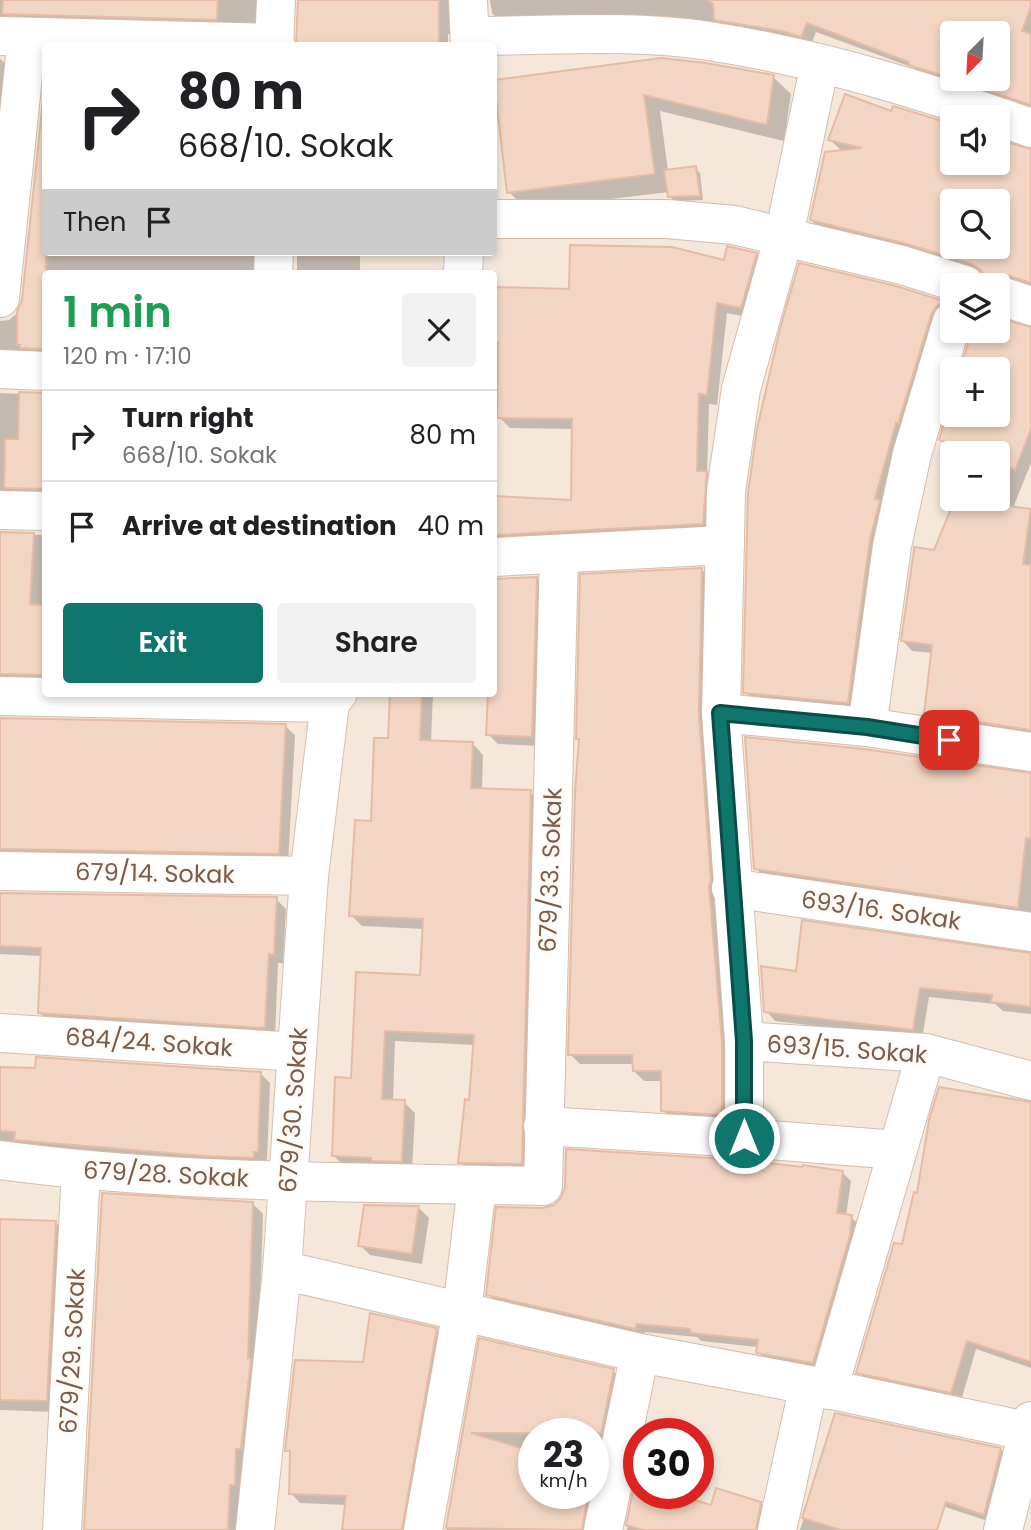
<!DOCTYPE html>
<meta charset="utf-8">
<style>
body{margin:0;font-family:Poppins,sans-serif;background:#f2f2f2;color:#202124;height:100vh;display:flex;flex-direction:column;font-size:26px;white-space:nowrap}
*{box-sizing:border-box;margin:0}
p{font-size:23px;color:#757577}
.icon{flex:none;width:38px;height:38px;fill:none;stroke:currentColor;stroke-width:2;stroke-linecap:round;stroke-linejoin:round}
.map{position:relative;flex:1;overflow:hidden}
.drawer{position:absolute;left:42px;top:270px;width:455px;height:427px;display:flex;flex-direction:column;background:#fff;border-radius:7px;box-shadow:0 4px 10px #0003}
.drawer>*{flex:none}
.top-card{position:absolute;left:42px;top:42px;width:455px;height:214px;border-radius:7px;box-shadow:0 4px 10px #0003;background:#fff;color:#202124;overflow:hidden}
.needle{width:46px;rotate:204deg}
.fabs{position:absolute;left:940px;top:21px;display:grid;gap:14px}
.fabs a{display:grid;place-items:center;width:70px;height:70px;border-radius:7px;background:#fff;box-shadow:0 4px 10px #0003;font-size:35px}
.speed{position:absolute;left:518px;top:1418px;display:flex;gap:14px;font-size:35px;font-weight:700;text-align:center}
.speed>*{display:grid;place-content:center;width:91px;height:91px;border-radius:50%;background:#fff;box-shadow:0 4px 10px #0003;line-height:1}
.speed small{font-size:18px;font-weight:400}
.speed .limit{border:10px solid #d22;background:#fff;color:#111}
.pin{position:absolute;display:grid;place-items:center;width:60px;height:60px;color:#fff;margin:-30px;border-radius:14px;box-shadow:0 4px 10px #0006}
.me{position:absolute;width:77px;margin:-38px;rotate:0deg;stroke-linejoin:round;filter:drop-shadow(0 0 5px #0008)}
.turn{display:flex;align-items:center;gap:24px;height:147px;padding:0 21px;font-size:32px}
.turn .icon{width:91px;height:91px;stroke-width:2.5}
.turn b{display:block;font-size:49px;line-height:60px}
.then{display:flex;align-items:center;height:66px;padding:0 21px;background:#0003;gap:14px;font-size:26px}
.round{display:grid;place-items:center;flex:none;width:74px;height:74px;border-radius:7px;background:#f2f2f2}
.overview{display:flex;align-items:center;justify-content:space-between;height:119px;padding:0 21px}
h1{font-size:42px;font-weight:600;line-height:52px;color:#1e9e55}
.button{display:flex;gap:14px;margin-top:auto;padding:14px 21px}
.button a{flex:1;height:80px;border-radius:7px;background:#0f766e;color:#fff;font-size:28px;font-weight:600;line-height:80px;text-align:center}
.button a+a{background:#f2f2f2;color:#202124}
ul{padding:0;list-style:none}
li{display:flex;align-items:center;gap:21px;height:91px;padding:0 21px;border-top:2px solid #e0e0e0}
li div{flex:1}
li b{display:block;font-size:26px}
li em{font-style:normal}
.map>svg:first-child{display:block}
.residential{fill:#f5e8da;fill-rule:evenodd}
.shadow{fill:#0003;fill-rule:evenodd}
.building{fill:#f3d5c3;stroke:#e6bba3;stroke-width:2;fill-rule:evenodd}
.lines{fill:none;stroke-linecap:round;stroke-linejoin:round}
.street-casing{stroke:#d1beb0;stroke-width:40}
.secondary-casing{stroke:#d6c0b0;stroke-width:40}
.street{stroke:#fff;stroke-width:38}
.secondary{stroke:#fff;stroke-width:38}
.route-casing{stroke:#0a4d48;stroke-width:18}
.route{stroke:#0f766e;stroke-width:12}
.labels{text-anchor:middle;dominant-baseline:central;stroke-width:5;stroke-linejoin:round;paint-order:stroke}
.street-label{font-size:24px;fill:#7a5c4d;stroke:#fffaf3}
</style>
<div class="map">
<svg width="1031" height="1530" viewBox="0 0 1031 1530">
<rect width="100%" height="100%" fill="#fdf6ec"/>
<path class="residential" d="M0 0H1031V1530H0ZM952 33H998V79H952ZM46 46H494V252H46ZM952 117H998V163H952ZM952 201H998V247H952ZM46 273H494V693H46ZM952 285H998V331H952ZM952 369H998V415H952ZM952 453H998V499H952ZM534 1433H593V1493H534ZM639 1433H698V1493H639Z"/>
<g class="shadow">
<path d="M0 0H266L262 30 0 26Z"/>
<path d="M299 0H458L456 34H448V46H298Z"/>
<path d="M490 0H1031V110L920 74 914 68 816 32 811 45 502 23 492 13ZM952 33H998V79H952Z"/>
<path d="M0 59 12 69 0 183Z"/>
<path d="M661 60 773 77 791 94 784 141 660 111 668 171 695 168 700 173 703 200 674 201 669 196V192L526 209 509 192 494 82Z"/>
<path d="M892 114 952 127V163H998V142L1031 151V288L995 285 983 273 918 253 821 230 811 220 843 152 830 140ZM952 201H998V247H952Z"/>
<path d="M46 252H264L261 273H46V358L0 359V321L9 320 19 312Z"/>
<rect x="297" y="252" width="63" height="21"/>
<path d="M756 254 767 265 752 318 727 313 717 405 709 404 707 474 717 484 714 534 504 546 494 535 495 498 573 502 574 429 510 428 499 417V346L494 341 571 291Z"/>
<path d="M896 288 943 303 952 312 859 713 756 703 745 692Z"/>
<path d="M998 320 1031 329V463L1013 508 1031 512V737L936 723 926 713 933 653 912 651 903 641 935 551 957 499H998V453H961L951 449 941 439 952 403V415H998V369H962L974 331H998Z"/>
<path d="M0 393 45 395 46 498 0 500Z"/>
<path d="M0 534 46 535V684L0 686Z"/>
<path d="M702 570 712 580 732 1124 673 1121 663 1110V1081H644L634 1071V1064H580L570 1054 581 741 578 738Z"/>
<path d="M536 578 546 589 542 746 498 744 488 734 490 693H494V580Z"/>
<path d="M391 693H433L431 742 473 744 483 755 482 790 530 792 541 803 532 1174 471 1173 460 1162 470 1101 475 1045 395 1041 393 1101 404 1102 415 1113 412 1172 344 1166 334 1156 353 1080 358 973 422 977 424 929 362 926 351 915 389 740Z"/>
<path d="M0 720 285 726 295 735 288 863 0 861Z"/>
<path d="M1031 775V917L765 878 756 868Z"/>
<path d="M0 895 276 899 286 909 283 963H278L275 1037 49 1023 40 1013 42 956 0 954Z"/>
<path d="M1031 955V1014L1003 1011 995 1004 929 997 922 1039 775 1021 766 1011 798 973Z"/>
<path d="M0 1068 260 1073 270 1083 267 1161 0 1150Z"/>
<path d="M1031 1104V1368L976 1349 961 1401 868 1382 858 1372 904 1246Z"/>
<path d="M842 1172 851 1181 846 1216 851 1217 860 1226 822 1371 767 1361 758 1352V1347L701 1341 697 1337 645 1332 644 1337 497 1303 488 1294 543 1210Z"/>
<path d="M252 1203 263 1214 258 1368 239 1530H85Z"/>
<path d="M418 1207 429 1218 422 1264 370 1255 360 1245Z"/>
<path d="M0 1221 56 1223 67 1234 57 1412 0 1410Z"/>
<path d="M436 1330 446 1340 412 1530H344L347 1505 300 1503 291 1493 292 1455 287 1450 365 1364Z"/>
<path d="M481 1340 613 1371 623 1381 592 1530H447ZM534 1433H593V1493H534Z"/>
<path d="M837 1415 1001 1450 1010 1459 994 1523 832 1470Z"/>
<path d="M637 1484 639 1493H666L713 1507 760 1503 770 1513 766 1530H627Z"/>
<path d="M806 1512 860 1530H800Z"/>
</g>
<g class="building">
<path d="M3 0H218L217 20 2 14Z"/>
<path d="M298 0H439V45L344 43V46H296Z"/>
<path d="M708 0H1031V7L1022 31 1031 34V105L953 79H998V33H952V78L908 65 909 62 807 23 801 37 781 31 714 20 713 4Z"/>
<path d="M661 58 706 63 774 75 767 125 644 95 655 174 507 193 494 80Z"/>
<path d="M46 71V349L20 348V345H17V312L22 300Z"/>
<path d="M845 94 891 111 893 106 952 124V163H998V140L1031 149V283L1004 274H994L985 278 981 270 972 264 907 244 810 220 825 152 862 148 828 140ZM952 201H998V247H952Z"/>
<path d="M696 166 700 196 668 197 664 170Z"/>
<path d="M570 245 672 247 724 260 727 246 757 253 741 308 717 303 707 395 699 394 697 471H707L703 524 494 535V496L571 500 572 419 497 418 498 342H494V287L569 289Z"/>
<path d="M799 263 896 286 944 301 937 306 931 315 898 424 896 423 875 499 880 500 870 539 848 703 743 693 748 493 757 429 780 329Z"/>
<path d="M998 318 1031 327V429L1015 470 998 463V453H973L939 440 952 397V415H998V369H960L972 331H998Z"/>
<path d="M19 392 46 393V489L4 488 5 439H18Z"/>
<path d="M955 499H1004L1001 505 1031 509 1023 564 1031 565V730L924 714 932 645 901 641 914 550V547L934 550Z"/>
<path d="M0 532 34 533 30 604 46 605V675L0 674Z"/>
<path d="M702 568 699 715 711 881 709 886 722 1042V1115L661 1111V1071H633L632 1055H568L575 792 579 739H576L580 574Z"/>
<path d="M537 577 532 737 486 735 488 693H494V579Z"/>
<path d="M390 693H422L420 740 473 742 471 788 531 790 522 1164 458 1163 465 1099 469 1100 474 1035 385 1031 382 1099 405 1100 402 1162 371 1161V1158L332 1156 335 1077 351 1078 356 972 420 975 423 919 349 916 355 820 371 821 374 738H388Z"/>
<path d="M0 718 286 724 279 854 0 849Z"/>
<path d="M745 737 864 749 1031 773V838H1026L1018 908 754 869Z"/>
<path d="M0 893 277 897 274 955 269 954 265 1028 38 1013 41 948 0 946Z"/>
<path d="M802 920 1031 953V1007L991 1002 992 995 920 988 913 1030 764 1012 761 966 796 971Z"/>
<path d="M36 1057 261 1072 258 1152H254V1158L204 1156 14 1140 15 1132 0 1131V1067L35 1068Z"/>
<path d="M939 1087 1031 1102V1362L967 1341 951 1393 856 1373 894 1243 902 1244 914 1192 917 1193 929 1120Z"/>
<path d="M566 1149 742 1160 802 1167 803 1165 843 1171 837 1213 852 1215 850 1235 813 1363 756 1353 758 1340 690 1333V1329L637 1324 635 1329 486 1295 496 1207 543 1208 554 1205 561 1198 565 1187Z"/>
<path d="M102 1193 253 1202 248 1358 251 1359 241 1449H236L235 1485H230L228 1530H84Z"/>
<path d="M364 1205 419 1206 412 1254 358 1246Z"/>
<path d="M0 1219 56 1221 47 1401 0 1400Z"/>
<path d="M370 1313 437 1328 402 1530H342L346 1496 289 1494 290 1451H285L295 1360 363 1362Z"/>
<path d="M479 1338 614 1369 601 1433H471L534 1452V1493H588L582 1530 446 1528Z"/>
<path d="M835 1413 1001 1448 984 1515 946 1502 937 1530H841L802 1518Z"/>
<path d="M635 1482 639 1483V1493H672L711 1505 716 1488 761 1502 756 1530H643L626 1525Z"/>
</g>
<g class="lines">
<defs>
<g id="street">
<path d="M0 36 275 43"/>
<path d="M470 36C546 36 634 29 709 41 819 58 926 91 1031 128"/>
<path d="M274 46 276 0"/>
<path d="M494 219H667L734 225 902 265 965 285"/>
<path d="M273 273 274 252"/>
<path d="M998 295 1031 306"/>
<path d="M0 298 27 37"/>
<path d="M0 369 46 371"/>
<path d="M0 510 46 511"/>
<path d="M494 557 725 545"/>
<path d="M0 696 330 703"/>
<path d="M721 713 867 727 1031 752"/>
<path d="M867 727 892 546 912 454 952 321"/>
<path d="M731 888 1031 932"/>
<path d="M0 1033 297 1052"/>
<path d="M744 1041 926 1053 1031 1081"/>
<path d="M543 1126 744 1138V1041L721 713 726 491 741 389 784 236 820 63"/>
<path d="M744 1138 897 1150"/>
<path d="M0 1160C179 1184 362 1182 543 1186L559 554"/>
<path d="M282 1270 640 1353 809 1385 1031 1432"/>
<path d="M828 1390 926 1053"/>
<path d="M62 1530 81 1171"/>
<path d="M423 1530 462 1311 477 1185"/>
<path d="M603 1530 640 1353"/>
<path d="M777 1530 809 1385"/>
<path d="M1003 1530 1031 1421"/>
</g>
<g id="secondary">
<path d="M468 0 470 46"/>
<path d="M463 273 464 252"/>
<path d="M0 871 309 876"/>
<path d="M255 1530 282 1270 309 876 330 703 338 693"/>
</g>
</defs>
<use href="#street" class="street-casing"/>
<use href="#secondary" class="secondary-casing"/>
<use href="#street" class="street"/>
<use href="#secondary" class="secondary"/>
</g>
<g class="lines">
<defs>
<path id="route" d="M744 1138V1041L720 713 867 727 949 740"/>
</defs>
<use href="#route" class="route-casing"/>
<use href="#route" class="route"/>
</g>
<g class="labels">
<g class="street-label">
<text transform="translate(550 870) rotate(-88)">679/33. Sokak</text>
<text transform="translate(155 873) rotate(1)">679/14. Sokak</text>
<text transform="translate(881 910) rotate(8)">693/16. Sokak</text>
<text transform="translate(149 1042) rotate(4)">684/24. Sokak</text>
<text transform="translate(847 1049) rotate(4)">693/15. Sokak</text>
<text transform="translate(293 1110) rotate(-86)">679/30. Sokak</text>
<text transform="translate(166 1174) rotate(3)">679/28. Sokak</text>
<text transform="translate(72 1351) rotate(-87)">679/29. Sokak</text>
</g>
</g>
</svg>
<div class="fabs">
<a><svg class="needle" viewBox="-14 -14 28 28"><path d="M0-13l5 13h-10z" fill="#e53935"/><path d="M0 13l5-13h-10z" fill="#757577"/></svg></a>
<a><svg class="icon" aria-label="sound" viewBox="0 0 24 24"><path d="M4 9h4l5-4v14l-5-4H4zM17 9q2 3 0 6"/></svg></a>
<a><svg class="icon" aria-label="search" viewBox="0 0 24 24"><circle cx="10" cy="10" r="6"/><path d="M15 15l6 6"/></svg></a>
<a><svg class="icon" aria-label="layers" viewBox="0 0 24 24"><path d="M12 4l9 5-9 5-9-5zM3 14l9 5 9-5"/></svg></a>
<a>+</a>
<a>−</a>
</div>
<div class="speed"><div>23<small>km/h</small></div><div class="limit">30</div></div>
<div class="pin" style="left:949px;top:740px;background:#d93025"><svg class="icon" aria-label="arrive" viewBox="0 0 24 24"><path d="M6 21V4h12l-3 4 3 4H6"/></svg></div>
<svg class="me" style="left:744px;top:1138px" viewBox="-20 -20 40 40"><circle r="17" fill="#0f766e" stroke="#fff" stroke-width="3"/><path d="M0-11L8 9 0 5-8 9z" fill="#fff"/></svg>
<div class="top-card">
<div class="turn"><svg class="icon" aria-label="right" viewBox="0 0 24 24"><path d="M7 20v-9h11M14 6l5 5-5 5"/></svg><div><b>80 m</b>668/10. Sokak</div></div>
<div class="then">Then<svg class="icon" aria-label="arrive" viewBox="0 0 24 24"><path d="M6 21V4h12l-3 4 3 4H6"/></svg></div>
</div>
<section class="drawer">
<div class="overview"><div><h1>1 min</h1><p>120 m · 17:10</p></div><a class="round"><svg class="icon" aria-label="close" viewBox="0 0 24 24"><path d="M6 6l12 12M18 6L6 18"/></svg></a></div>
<ul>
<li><svg class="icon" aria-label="right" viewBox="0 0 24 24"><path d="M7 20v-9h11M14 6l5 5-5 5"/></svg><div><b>Turn right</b><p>668/10. Sokak</p></div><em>80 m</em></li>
<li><svg class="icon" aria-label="arrive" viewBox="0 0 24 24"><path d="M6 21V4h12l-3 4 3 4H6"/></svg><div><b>Arrive at destination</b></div><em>40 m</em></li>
</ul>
<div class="button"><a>Exit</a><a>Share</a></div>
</section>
</div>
